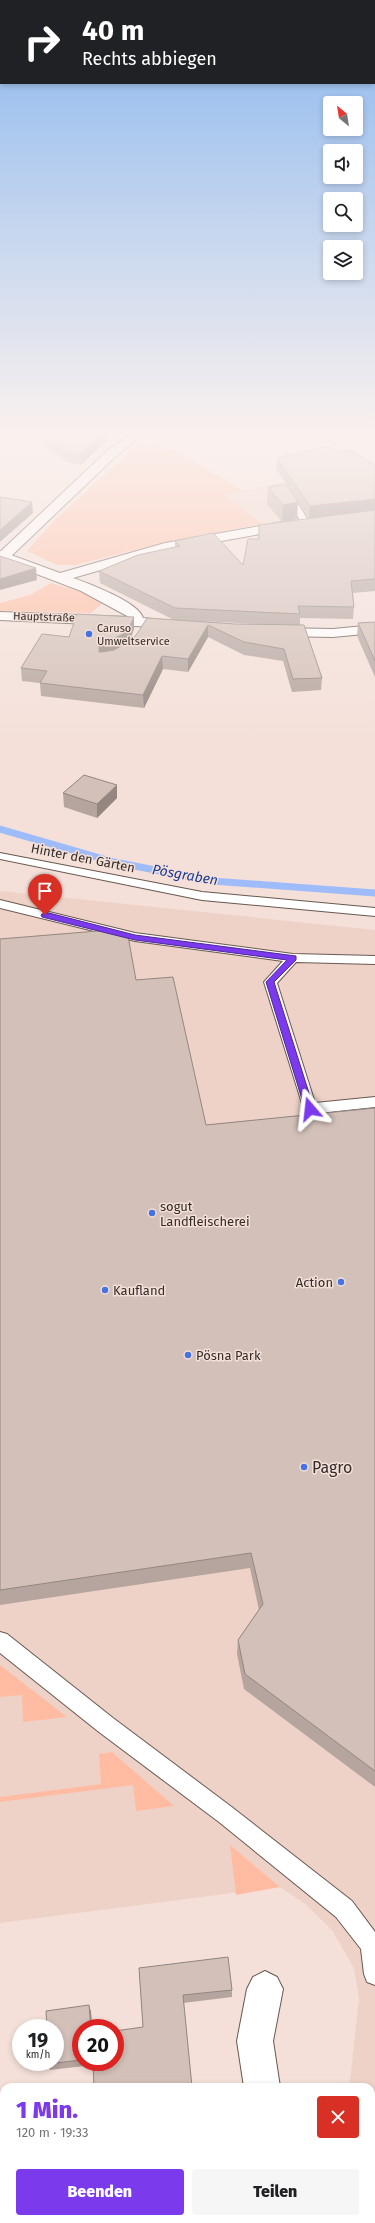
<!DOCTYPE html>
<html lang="de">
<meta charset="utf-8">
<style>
body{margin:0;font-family:"Fira Sans",sans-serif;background:#f6f6f6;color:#202124;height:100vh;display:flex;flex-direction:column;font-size:15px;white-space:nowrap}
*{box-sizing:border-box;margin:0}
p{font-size:13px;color:#757577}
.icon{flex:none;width:22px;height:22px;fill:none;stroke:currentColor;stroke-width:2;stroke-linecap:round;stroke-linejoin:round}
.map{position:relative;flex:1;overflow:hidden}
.details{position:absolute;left:0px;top:2083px;width:375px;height:140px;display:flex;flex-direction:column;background:#fff;border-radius:12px 12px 0 0;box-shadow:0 2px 6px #0003}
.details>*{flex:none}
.top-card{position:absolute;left:0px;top:0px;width:375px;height:84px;box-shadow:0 2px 6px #0003;background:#202124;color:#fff;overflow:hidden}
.needle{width:26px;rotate:330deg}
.fabs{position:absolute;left:323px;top:96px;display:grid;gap:8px}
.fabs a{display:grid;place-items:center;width:40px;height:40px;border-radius:4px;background:#fff;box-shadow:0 2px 6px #0003;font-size:20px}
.speed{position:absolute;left:12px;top:2019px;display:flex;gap:8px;font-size:20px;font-weight:700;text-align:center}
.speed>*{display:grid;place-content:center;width:52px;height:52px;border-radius:50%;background:#fff;box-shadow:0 2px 6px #0003;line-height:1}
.speed small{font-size:10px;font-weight:400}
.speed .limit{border:6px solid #d22;background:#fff;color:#111}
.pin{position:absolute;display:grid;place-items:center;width:34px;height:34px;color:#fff;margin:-41px -17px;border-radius:50% 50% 50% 0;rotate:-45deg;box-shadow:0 0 4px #0007}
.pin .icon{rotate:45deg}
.me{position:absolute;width:44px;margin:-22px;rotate:343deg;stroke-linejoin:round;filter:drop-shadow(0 0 3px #0008)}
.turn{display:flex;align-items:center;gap:14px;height:84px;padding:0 16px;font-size:18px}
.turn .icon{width:52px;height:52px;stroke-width:2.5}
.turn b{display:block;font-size:28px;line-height:34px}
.round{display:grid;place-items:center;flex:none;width:42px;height:42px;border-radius:4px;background:#f6f6f6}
.overview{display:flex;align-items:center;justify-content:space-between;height:68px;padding:0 16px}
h1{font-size:24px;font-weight:800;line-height:30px;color:#7c3aed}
.action{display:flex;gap:8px;margin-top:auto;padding:8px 16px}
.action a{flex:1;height:46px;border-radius:4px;background:#7c3aed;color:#fff;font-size:16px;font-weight:800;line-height:46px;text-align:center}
.action a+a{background:#f6f6f6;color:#202124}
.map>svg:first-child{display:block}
.built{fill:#eed2c7}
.green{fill:#ffbca2}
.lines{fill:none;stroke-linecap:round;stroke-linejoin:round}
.stream{stroke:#9ebcfa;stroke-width:7}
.service-casing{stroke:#695851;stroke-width:2}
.minor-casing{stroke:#695851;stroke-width:2}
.tertiary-casing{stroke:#695851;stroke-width:2}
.service{fill:#fff;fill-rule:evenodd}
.minor{fill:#fff;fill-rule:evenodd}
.tertiary{fill:#fff;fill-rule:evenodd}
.wall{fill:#b5a59e;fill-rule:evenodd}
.shaded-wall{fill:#948681}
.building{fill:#d3c0b8;stroke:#948681}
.route{fill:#7c3aed;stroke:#51269a}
.poi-dot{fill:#4572e4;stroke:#f4e0d9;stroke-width:1.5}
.labels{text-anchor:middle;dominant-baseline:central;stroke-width:3;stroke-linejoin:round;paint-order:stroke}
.far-street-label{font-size:11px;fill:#332c29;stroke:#f4e0d9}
.far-poi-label{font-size:11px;fill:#332c29;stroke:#f4e0d9;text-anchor:start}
.street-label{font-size:13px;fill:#332c29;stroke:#f4e0d9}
.poi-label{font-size:13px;fill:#332c29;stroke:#f4e0d9;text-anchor:start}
.water-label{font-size:14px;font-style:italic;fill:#1b3a91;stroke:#f4e0d9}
.near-poi-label{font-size:16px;fill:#332c29;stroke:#f4e0d9;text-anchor:start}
</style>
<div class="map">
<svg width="375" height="2223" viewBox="0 0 375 2223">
<rect width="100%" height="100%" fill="#f4e0d9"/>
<g class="built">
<path d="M373 462 375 463V511L262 524 225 495Z"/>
<path d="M0 891 375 930V2223H364V2219H371V2087H351L350 2082 359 1998 354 1968 332 1930 305 1904 280 1887 0 1923Z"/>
</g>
<g class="green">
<path d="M142 441 179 452 243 491 225 495 262 524 162 543 75 565H57L27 551 56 519Z"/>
<path d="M51 583 81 592 104 602 91 613 0 611V603L30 595Z"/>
<path d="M0 1665 67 1717 23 1722 22 1695 0 1697Z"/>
<path d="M112 1752 174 1806 136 1811 133 1785 0 1802V1797L101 1784 99 1754Z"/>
<path d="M230 1845 280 1887 236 1895Z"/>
</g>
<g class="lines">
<path class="stream" d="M0 829 114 862 212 881 375 893"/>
<defs>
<g id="service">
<path d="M284 491H290L310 523 309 525H303L283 493Z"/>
<path d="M0 853 202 892 375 908V916L202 900 0 859Z"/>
<path d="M0 900 135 933 293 954 375 956V964L296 962 277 983 315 1103 375 1097V1107L310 1114 305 1113 264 982 283 961 135 941 0 908Z"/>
<path d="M0 1632 7 1634 113 1718 233 1808 352 1901 375 1932V1985L367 1982 364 1974 361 1949 336 1917 219 1822 99 1732 0 1653Z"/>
</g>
<g id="minor">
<path d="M288 521 293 522 295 525 293 528 167 551 73 578C88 583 140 603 143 618L179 622 181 625 179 628 0 620V612L129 617 81 591 0 560V551L60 573 165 543Z"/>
<path d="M375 625V633L333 637 277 636 272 635 270 632 272 629 277 628 333 629Z"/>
<path d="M265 1971 277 1977 283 1989 273 2041 280 2087H244L237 2041 247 1989 253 1977Z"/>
<path d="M261 2219H299L300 2223H262Z"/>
</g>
<path id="tertiary" d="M128 436H141L115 457 5 562 0 563V552L107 451Z"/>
</defs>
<use href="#service" class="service-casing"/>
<use href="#minor" class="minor-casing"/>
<use href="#tertiary" class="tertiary-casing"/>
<use href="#service" class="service"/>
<use href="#minor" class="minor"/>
<use href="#tertiary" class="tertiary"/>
</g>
<g class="wall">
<path d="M44 436H111L81 465 67 462 44 445Z"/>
<path d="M338 453 375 465V591L353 593 354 607 353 619 300 618V625L322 678 321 690 292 692 283 661 244 655 208 637 188 672 163 669 144 708 41 696 40 683 22 681 21 668 69 637 134 617V629L130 640 127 643 174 620 100 583 99 571 175 547V541L243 565 258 539 259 525 346 514 309 518 276 469 277 458ZM200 621 258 624H235Z"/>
<path d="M268 487 297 519 282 522 267 504Z"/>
<path d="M375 622V677L357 636 358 623Z"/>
<path d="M63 793 117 798 97 818 64 807Z"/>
<path d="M0 939 136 980 206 1125 375 1108V1787L244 1689 237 1654 238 1640 259 1610 250 1568 0 1605Z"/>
<path d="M228 1957 232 1990V1997L183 2003 192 2087H94L93 2065 50 2070 48 2062H55V2028H47L46 2011 89 2005 91 2012 92 2028H81V2062H115V2031L143 2027 139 1968Z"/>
</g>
<g class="shaded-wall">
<path d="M100 436H111L81 465V454Z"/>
<path d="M375 499V511L309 518 310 506Z"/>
<path d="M32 502 33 513 0 542V530Z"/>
<path d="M298 502 297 519 282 522 283 505Z"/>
<path d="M36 568 37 580 0 590V579Z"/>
<path d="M134 617V629L130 640 124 646 100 664 99 646Z"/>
<path d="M208 625V637L188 672V659Z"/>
<path d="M162 656 163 669 144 708 143 695Z"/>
<path d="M117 785V798L97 818V804Z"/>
<path d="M89 2005 91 2012 92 2028H91Z"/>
</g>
<g class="building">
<path d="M45 436H100L81 454 66 452Z"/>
<path d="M328 446 338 453 350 450 375 465V499L310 506 277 458Z"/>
<path d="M286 484 298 502 283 505 268 487Z"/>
<path d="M0 497 32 502 0 530Z"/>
<path d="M375 510V579L351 581 354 607 298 606 300 614 175 608 99 571 138 555 180 546 175 541 213 533 243 565 248 539H259V525Z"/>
<path d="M0 556 36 568 0 579Z"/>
<path d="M77 614 134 617 129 628 123 634 99 646V652H102L114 650 128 642 137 634 147 618 235 624 304 625 322 678 293 679 284 649 244 642 208 625 188 659 162 656 143 695 40 683 47 671 21 668 42 634 69 637Z"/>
<path d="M375 622V661L358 623Z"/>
<path d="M84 775 117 785 97 804 63 793Z"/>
<path d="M110 930 128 936 136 980 173 977 206 1125 375 1108V1771L245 1674 238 1640 263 1604 251 1553 0 1590V939Z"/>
<path d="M228 1957 232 1990 183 1995 192 2087H94L93 2062H115V2031L143 2027 139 1968Z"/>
<path d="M89 2005 91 2028H81V2060L48 2064V2062H55V2028H47L46 2011Z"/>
</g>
<linearGradient id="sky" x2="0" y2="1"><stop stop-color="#8ab7ef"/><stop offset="0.58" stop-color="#faf1ee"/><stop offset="1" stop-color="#faf1ee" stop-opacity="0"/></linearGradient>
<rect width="375" height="747" fill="url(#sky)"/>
<path class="route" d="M45 912 135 935 296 956V960L274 982 314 1109 313 1111H307L305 1109 266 982 287 960 135 940 42 917 41 915Z"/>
<g class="poi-dot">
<circle cx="89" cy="634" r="4"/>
<circle cx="152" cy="1213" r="4"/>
<circle cx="341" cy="1282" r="4"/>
<circle cx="105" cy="1290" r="4"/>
<circle cx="188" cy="1355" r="4"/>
<circle cx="304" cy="1467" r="4"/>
</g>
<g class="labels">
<g class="far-street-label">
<text transform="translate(44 617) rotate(2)">Hauptstraße</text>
</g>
<g class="far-poi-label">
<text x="97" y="628">Caruso<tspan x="97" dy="13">Umweltservice</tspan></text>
</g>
<g class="street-label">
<text transform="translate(83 858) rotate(11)">Hinter den Gärten</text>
</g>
<g class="poi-label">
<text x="160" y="1206">sogut<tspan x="160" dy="15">Landfleischerei</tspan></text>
<text x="333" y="1282" text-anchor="end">Action</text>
<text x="113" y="1290">Kaufland</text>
<text x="196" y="1355">Pösna Park</text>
</g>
<g class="water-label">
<text transform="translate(185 875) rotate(10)">Pösgraben</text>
</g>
<g class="near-poi-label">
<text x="312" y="1467">Pagro</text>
</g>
</g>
</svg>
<div class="fabs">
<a><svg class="needle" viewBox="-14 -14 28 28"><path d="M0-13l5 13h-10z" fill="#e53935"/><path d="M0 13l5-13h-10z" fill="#757577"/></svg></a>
<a><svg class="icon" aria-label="sound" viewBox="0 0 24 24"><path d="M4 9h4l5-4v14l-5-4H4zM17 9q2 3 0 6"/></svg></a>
<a><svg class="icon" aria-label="search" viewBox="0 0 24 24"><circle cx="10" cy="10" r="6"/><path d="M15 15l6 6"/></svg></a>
<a><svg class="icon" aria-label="layers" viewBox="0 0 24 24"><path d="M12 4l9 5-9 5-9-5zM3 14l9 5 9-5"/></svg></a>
</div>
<div class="speed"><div>19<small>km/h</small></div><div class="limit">20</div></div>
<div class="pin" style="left:45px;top:915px;background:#d93025"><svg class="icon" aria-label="arrive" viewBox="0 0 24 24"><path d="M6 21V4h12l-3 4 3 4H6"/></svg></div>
<svg class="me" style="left:310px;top:1109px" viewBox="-20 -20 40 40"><path d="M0-17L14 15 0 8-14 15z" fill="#7c3aed" stroke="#fff" stroke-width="4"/></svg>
<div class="top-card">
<div class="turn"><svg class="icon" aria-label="right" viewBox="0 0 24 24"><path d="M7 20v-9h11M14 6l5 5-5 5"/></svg><div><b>40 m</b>Rechts abbiegen</div></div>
</div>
<section class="details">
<div class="overview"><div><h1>1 Min.</h1><p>120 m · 19:33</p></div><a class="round" style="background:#d93025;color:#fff"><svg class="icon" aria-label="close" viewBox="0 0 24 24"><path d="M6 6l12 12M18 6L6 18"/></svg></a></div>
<div class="action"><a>Beenden</a><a>Teilen</a></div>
</section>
</div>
